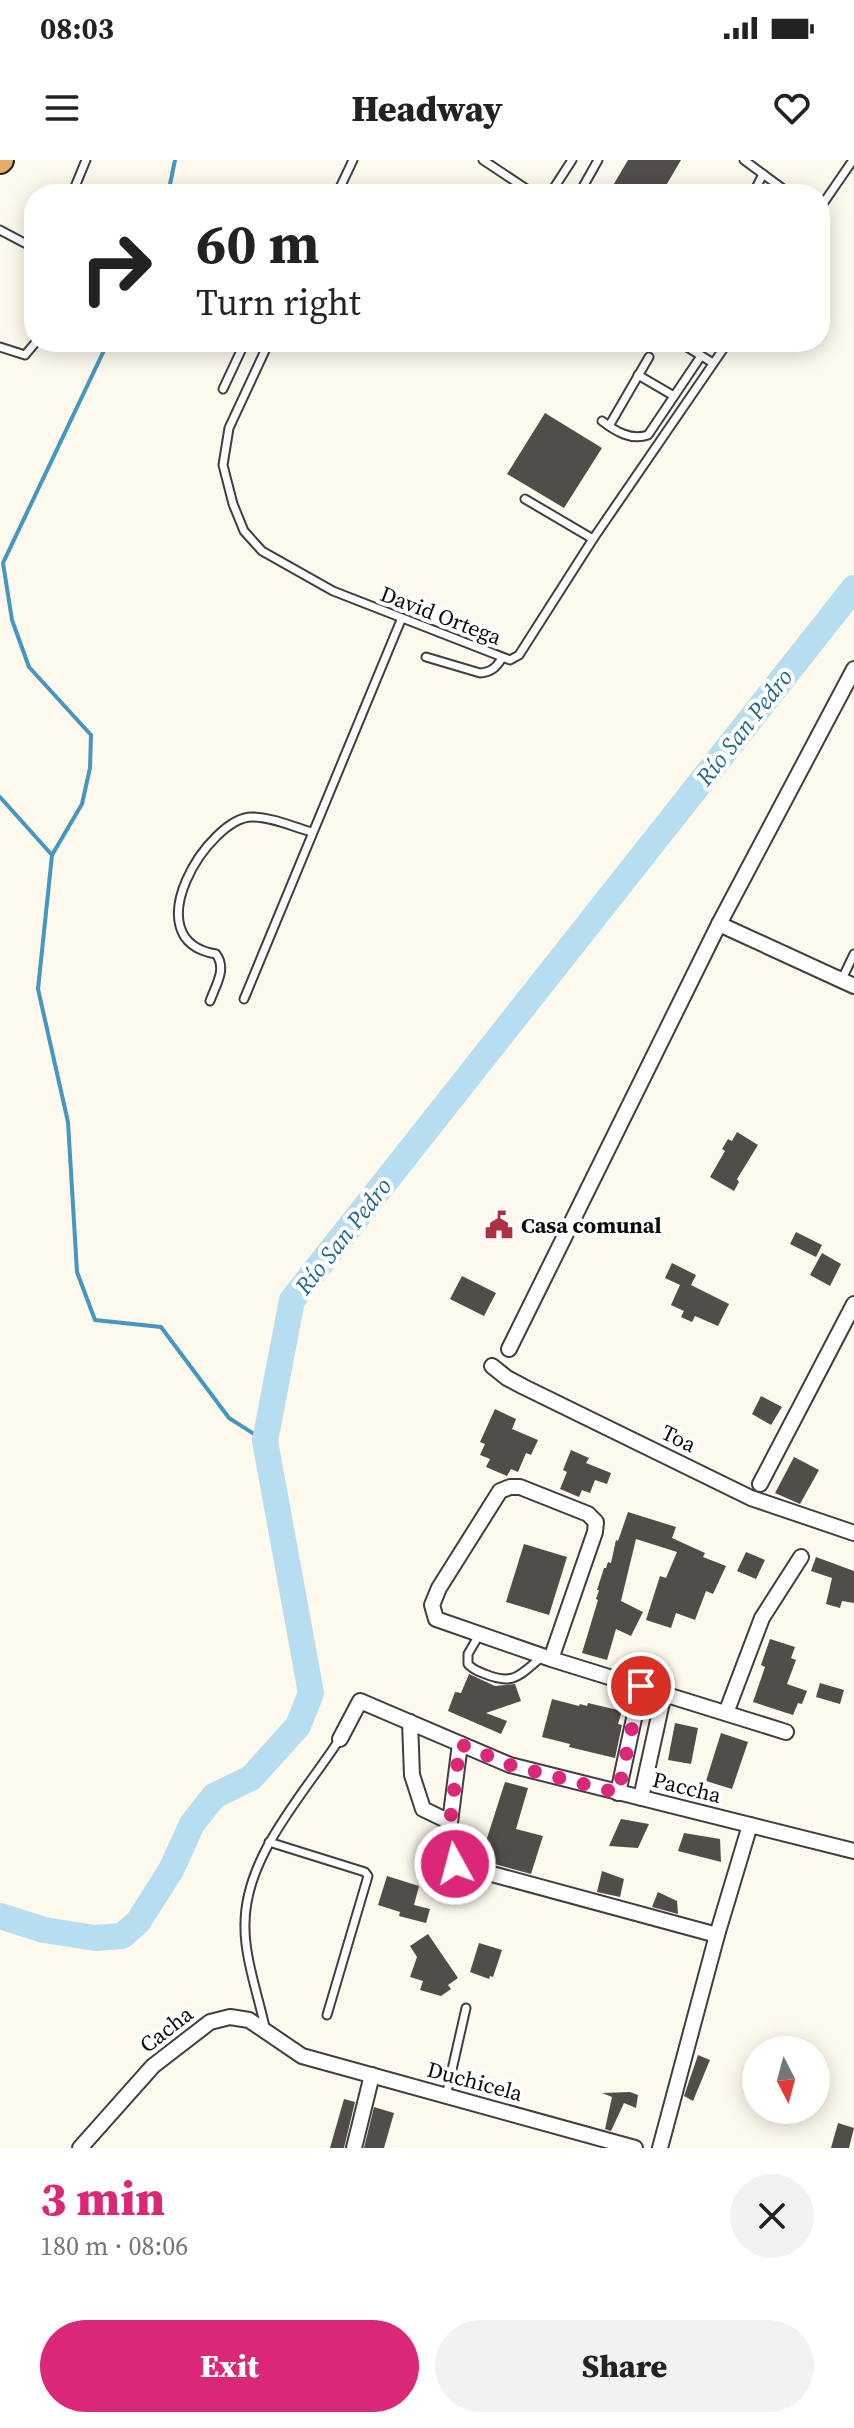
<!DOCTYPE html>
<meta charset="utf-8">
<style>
body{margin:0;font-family:"Source Serif 4",serif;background:#f2f2f2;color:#222;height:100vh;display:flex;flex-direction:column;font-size:30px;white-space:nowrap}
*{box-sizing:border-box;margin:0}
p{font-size:26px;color:#767676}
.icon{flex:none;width:44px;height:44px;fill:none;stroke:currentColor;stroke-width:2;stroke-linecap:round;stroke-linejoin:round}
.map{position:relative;height:1988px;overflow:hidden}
.sheet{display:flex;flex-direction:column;background:#fff;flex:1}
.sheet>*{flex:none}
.banner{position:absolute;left:24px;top:24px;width:806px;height:168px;border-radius:32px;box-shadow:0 4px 20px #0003;background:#fff;color:#222;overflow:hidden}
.needle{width:52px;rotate:174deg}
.fabs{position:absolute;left:742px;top:1876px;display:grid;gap:16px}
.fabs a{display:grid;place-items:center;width:88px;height:88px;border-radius:50%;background:#fff;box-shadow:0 4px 20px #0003;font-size:40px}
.pin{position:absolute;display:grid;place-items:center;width:68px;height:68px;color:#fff;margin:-34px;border:4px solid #fff;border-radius:50%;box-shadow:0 2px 8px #0007}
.me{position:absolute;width:88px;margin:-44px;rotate:353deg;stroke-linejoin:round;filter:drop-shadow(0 0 6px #0008)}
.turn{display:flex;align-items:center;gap:28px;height:168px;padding:0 40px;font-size:36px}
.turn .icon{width:104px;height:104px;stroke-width:2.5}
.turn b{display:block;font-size:56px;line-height:68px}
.round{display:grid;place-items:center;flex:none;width:84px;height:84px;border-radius:42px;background:#f2f2f2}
.overview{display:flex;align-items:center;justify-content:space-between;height:136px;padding:0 40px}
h1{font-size:48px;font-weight:800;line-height:60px;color:#db2777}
.cta{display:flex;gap:16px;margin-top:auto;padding:16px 40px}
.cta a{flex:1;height:92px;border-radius:48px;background:#db2777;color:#fff;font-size:32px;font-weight:800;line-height:92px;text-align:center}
.cta a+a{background:#f2f2f2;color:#222}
.status{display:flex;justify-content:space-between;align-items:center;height:56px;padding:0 40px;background:#fff;direction:ltr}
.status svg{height:22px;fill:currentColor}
header{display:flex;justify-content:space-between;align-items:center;height:104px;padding:0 40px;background:#fff;font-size:36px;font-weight:800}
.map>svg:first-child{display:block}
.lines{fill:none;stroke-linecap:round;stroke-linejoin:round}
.stream{stroke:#4497c0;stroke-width:4}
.river{stroke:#b6def0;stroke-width:26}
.building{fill:#534d49}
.service-casing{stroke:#3f3f3f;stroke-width:11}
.minor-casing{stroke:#3f3f3f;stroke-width:18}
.trunk-casing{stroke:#1d1d1d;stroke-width:28}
.service{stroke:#fff;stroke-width:7}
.minor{stroke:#fff;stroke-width:14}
.trunk{stroke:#e9ac68;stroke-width:24}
.route{stroke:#db2777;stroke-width:14;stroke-dasharray:0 25.2}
.labels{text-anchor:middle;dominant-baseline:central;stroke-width:8;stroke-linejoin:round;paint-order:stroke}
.street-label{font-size:22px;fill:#0c0c0c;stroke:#fff}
.poi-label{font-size:22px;font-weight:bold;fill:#0c0c0c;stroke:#fff;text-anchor:start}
.water-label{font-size:24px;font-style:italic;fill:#216891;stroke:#fff}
</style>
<div class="status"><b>08:03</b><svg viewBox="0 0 49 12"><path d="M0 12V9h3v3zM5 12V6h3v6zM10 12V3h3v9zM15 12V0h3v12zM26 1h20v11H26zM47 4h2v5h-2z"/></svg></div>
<header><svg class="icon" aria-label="menu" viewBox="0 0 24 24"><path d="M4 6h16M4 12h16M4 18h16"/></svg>Headway<svg class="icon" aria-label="heart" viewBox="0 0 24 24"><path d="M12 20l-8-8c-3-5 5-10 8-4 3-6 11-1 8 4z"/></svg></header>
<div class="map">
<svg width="854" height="1988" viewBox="0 0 854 1988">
<rect width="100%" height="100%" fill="#fdf9ec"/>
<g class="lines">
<g class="stream">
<path d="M168 34 175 0"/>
<path d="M108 182 3 403 12 460 29 507 91 575 90 608 82 644 52 695 38 829 68 962 77 1112 95 1160 161 1167 229 1258 265 1281"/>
<path d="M0 637 52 695"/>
</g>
<path class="river" d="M0 1756 44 1770 95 1778 122 1776 138 1762 171 1710 192 1664 214 1636 251 1618 298 1566 311 1533 265 1281 292 1140 854 428"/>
</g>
<g class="building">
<path d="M628 0H681L661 34H608Z"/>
<path d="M545 253 602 288 564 348 507 314Z"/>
<path d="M737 972 758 985 737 1019 739 1022 734 1031 710 1017 725 991 722 989 728 979 732 981Z"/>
<path d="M796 1072 822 1085 816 1097 790 1084Z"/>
<path d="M822 1093 841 1104 830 1126 810 1115Z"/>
<path d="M672 1103 696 1115 691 1125 729 1144 718 1166 695 1156 692 1162 681 1157 684 1151 671 1145 680 1125 665 1118Z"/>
<path d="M462 1116 496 1133 484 1156 450 1139Z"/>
<path d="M761 1236 782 1247 771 1265 752 1254Z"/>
<path d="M495 1249 516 1259 512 1269 538 1280 531 1295 526 1293 518 1312 511 1309 507 1316 486 1307 490 1299 480 1295 485 1284 480 1282Z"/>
<path d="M571 1290 589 1298 586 1303 611 1313 607 1324 595 1320 590 1333 582 1330 579 1337 560 1329 567 1312 563 1310Z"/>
<path d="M794 1297 819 1310 800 1344 775 1333Z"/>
<path d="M628 1352 676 1367 672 1378 705 1393 703 1397 726 1406 713 1434 706 1431 695 1460 676 1453 671 1468 646 1460 660 1416 666 1418 677 1392 636 1379 621 1441 643 1452 631 1476 616 1469 607 1500 582 1493 598 1440 596 1439 599 1430H597L604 1408H606L608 1402 611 1403 616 1380 618 1381Z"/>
<path d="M524 1384 567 1397 549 1455 506 1442Z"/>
<path d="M746 1392 765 1400 756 1419 737 1411Z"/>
<path d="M816 1397 854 1411V1443L842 1441 840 1448 826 1444 832 1418 811 1411Z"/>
<path d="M770 1479 795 1487 791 1498 796 1500 787 1524 807 1531 802 1544 798 1543 793 1555 753 1542 765 1507 761 1505Z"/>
<path d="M469 1514 495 1526 515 1524 521 1541 486 1553 507 1561 501 1574 448 1551 455 1532 461 1533Z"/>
<path d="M820 1523 844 1530 840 1544 816 1537Z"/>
<path d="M552 1539 579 1546 580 1544 587 1546 588 1543 622 1551 618 1564 622 1565 615 1598 569 1587 570 1584 542 1577Z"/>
<path d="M675 1563 698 1568 691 1604 668 1600Z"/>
<path d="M721 1573 748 1582 732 1629 706 1621Z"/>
<path d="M505 1622 528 1628 516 1669 543 1676 531 1714 480 1700Z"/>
<path d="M621 1659 649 1664 638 1688 609 1686Z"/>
<path d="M684 1673 720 1679 721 1702 678 1691Z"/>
<path d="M602 1711 624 1719 620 1737 597 1732Z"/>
<path d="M387 1716 419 1726 414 1745 430 1749 426 1763 399 1756 400 1752 378 1745Z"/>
<path d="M658 1732 677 1741 678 1754 652 1747Z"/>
<path d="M428 1774 458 1818 448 1825 451 1829 441 1836 420 1830 423 1821 410 1817 417 1797 410 1786Z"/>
<path d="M479 1783 502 1790 493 1817 490 1816 489 1819 470 1812Z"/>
<path d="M698 1895 710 1900 693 1941 684 1936Z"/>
<path d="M630 1932 638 1935 636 1948 624 1943 611 1971 605 1969 612 1937 602 1933Z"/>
<path d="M344 1939 355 1942 344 1988H330Z"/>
<path d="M374 1947 394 1953 384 1988H364Z"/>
<path d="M838 1963 854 1968 849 1988H831Z"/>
</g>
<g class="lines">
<defs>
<g id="service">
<path d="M483 0 534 34"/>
<path d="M744 0 790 34"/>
<path d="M72 34 86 0"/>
<path d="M337 34 353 0"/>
<path d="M550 34 572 0"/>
<path d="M579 34 598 0"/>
<path d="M753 34 763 14"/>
<path d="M820 48 853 0"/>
<path d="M0 70 34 88"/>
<path d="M269 182 229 268 223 305 233 344 244 371 262 391 333 431 510 500 519 495 593 379 728 182"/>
<path d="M679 182 713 203"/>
<path d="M0 187 25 195 36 182"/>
<path d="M638 215 674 236"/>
<path d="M223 229 245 182"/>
<path d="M602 261C615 271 631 281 648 275L701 196"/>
<path d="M609 266 649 197"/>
<path d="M525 339 593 379"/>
<path d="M426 497 480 513C491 512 496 508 502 498"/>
<path d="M841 821 854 794"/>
<path d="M244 839 401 460"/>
<path d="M210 841C216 824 227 809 216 794 132 780 209 657 252 657 272 657 293 667 312 672"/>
<path d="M479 1475 468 1494V1504C473 1510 478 1511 485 1514 515 1526 519 1515 543 1496"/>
<path d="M269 1682 365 1712 368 1716 327 1855"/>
<path d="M265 1867C258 1835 244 1796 245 1764 245 1696 304 1634 339 1580"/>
<path d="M446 1936 466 1848"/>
</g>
<g id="minor">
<path d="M719 764 854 826"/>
<path d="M509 1189 719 764 854 509"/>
<path d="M492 1206 507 1218 524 1227 751 1338 854 1373"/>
<path d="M760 1324 854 1144"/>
<path d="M551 1499 595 1372 596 1362 588 1354 520 1327H510L500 1331 439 1428 432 1445 436 1459 551 1499 786 1572"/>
<path d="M726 1553 762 1458 801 1397"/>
<path d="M410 1562 412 1615 423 1649 450 1662"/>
<path d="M340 1579 360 1541 510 1605 854 1691"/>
<path d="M460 1584 448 1678 455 1704 717 1775"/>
<path d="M618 1633 641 1526"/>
<path d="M641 1638 664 1533"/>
<path d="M80 1988 153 1906 210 1862 230 1857 249 1860 302 1896 635 1988"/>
<path d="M354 1988 372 1915"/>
<path d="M660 1988 717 1775 750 1665"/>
</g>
<path id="trunk" d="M0 1 1 0"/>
</defs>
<use href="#service" class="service-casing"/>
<use href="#minor" class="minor-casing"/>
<use href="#trunk" class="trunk-casing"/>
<use href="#service" class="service"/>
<use href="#minor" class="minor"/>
<use href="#trunk" class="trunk"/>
</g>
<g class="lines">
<path class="route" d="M455 1704 448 1678 460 1584 510 1605 618 1633 641 1526"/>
</g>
<defs>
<symbol id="civic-bare" viewBox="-9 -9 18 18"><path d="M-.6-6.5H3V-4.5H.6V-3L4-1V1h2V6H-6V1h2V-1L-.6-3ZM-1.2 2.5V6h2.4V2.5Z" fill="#ae3140" stroke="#fff" stroke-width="2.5" paint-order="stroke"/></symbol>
</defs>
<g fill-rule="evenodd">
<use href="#civic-bare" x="479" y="1045" width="40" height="40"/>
</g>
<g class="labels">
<g class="street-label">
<text transform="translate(441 455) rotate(21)">David Ortega</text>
<text transform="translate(679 1278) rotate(26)">Toa</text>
<text transform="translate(687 1627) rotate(14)">Paccha</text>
<text transform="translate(166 1869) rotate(-38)">Cacha</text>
<text transform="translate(475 1921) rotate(15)">Duchicela</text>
</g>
<g class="poi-label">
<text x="521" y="1065">Casa comunal</text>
</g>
<g class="water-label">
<text transform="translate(744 567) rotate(-52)">Río San Pedro</text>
<text transform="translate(343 1076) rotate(-52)">Río San Pedro</text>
</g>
</g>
</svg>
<div class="fabs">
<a><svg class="needle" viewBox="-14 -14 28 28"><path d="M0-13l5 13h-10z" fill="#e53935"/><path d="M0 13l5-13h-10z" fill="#767676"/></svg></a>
</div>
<div class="pin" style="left:641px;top:1526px;background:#d93025"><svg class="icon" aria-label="arrive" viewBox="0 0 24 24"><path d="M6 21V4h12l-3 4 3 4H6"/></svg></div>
<svg class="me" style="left:455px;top:1704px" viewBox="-20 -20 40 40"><circle r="17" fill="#db2777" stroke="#fff" stroke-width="3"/><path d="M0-11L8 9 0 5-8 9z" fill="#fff"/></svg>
<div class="banner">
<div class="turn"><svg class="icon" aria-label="right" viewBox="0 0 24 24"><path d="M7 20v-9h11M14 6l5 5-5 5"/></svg><div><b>60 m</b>Turn right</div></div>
</div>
</div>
<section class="sheet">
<div class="overview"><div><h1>3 min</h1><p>180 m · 08:06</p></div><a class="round"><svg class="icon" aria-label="close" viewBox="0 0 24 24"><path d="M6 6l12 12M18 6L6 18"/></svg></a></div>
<div class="cta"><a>Exit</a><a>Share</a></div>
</section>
